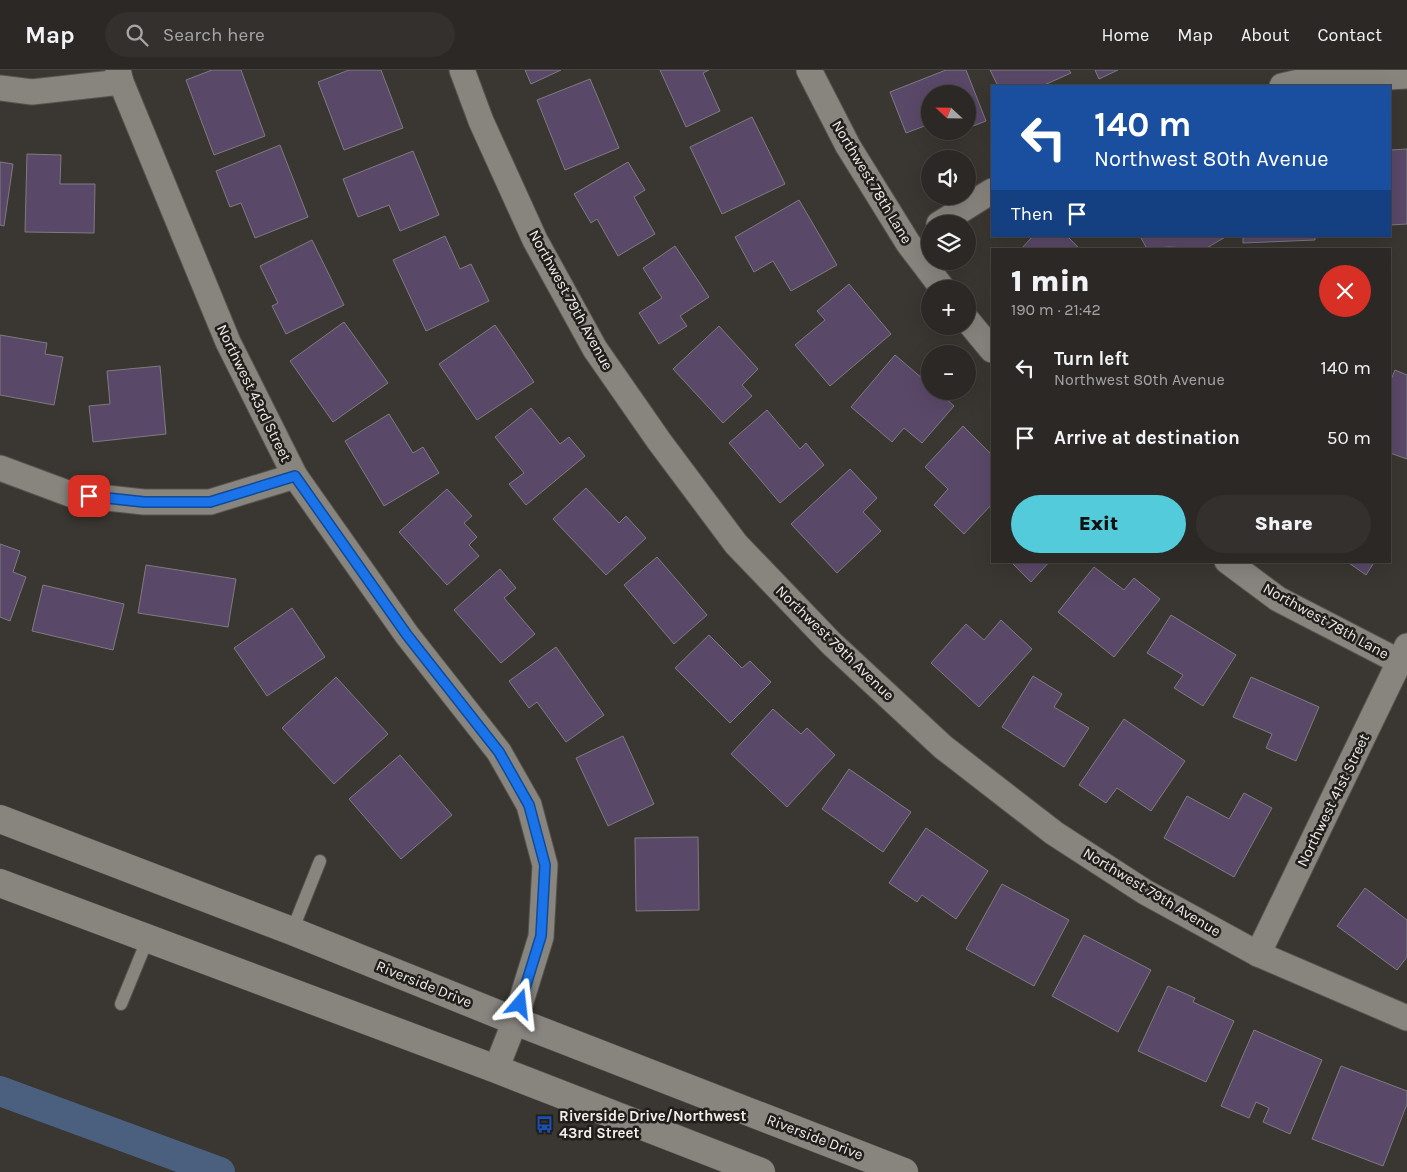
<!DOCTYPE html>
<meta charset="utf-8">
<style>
body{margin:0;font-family:Karla,sans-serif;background:#34302d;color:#f1f3f6;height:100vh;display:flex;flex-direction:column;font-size:19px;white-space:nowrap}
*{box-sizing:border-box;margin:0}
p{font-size:16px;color:#a6a6a7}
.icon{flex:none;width:28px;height:28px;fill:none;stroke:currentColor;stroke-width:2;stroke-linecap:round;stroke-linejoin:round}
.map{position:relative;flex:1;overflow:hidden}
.side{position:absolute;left:991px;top:178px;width:400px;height:315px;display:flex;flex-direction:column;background:#2c2825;border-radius:0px;box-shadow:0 5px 20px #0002,0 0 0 1px #484442}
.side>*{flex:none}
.guide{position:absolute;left:991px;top:15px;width:400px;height:152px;border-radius:0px;box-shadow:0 5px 20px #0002,0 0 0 1px #484442;background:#1a4fa0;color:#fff;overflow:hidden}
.needle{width:32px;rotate:292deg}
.buttons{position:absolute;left:921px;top:15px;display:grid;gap:10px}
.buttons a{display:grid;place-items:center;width:55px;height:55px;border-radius:50%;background:#2c2825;box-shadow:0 5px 20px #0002,0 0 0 1px #484442;font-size:25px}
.pin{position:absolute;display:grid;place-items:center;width:42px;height:42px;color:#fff;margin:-21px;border-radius:10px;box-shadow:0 2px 8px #0006}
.me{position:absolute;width:55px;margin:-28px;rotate:17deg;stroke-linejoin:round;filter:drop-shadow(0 0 4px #0008)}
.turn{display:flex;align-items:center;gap:18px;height:105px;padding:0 20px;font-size:22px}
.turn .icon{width:65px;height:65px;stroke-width:2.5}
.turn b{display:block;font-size:35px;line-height:42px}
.then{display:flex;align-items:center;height:48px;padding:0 20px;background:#0003;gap:10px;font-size:19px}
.round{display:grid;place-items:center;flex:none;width:52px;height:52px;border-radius:26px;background:#34302d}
.headline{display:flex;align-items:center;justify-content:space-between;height:85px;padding:0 20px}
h1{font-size:30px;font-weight:800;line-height:38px}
.button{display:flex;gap:10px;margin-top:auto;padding:10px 20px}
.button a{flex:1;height:58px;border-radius:30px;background:#53cbda;color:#111;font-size:20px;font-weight:800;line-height:58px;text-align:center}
.button a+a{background:#34302d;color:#f1f3f6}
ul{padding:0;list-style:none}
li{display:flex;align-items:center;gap:15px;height:70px;padding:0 20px}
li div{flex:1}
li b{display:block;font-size:19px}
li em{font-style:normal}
header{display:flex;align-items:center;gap:30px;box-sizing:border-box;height:70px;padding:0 25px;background:#2c2825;border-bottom:1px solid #484442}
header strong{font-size:24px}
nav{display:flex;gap:28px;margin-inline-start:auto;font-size:18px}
.search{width:350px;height:45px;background:#34302d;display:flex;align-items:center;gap:12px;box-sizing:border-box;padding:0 18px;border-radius:28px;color:#a6a6a7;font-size:19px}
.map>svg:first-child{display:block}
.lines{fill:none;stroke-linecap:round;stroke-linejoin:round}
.canal{stroke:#4b607e;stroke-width:30}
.building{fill:#5a4868;stroke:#7e7b81}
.lane-casing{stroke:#57544f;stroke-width:14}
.street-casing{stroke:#57544f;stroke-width:27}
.secondary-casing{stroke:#57544f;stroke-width:29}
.lane{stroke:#88847e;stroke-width:12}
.street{stroke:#88847e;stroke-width:25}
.secondary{stroke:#88847e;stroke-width:28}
.route-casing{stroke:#114b97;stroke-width:12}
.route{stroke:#1a73e8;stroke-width:9}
.labels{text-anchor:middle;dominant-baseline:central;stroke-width:5;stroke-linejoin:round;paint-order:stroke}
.street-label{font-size:15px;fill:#f0edea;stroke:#201e1b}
.poi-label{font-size:15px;font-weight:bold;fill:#f0edea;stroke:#201e1b;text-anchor:start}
</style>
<header>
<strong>Map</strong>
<div class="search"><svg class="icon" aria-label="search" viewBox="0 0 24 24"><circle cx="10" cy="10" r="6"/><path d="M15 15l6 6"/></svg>Search here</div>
<nav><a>Home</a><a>Map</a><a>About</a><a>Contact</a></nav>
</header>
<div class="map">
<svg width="1407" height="1102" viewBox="0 0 1407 1102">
<rect width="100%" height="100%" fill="#3a3631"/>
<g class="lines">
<path class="canal" d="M0 1021 220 1102"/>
</g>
<g class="building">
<path d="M212 0H241L265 66 214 85 186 10Z"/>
<path d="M349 0H381L403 58 344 80 318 12Z"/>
<path d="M525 0H561L531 14Z"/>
<path d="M660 0H709L703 3 720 41 686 57Z"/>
<path d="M946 0H966L986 51 968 58V24H930V54L906 63 890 22Z"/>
<path d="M990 0H1069L1071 3 1042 16H998Z"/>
<path d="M1095 0H1118L1099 9Z"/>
<path d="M590 9 619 78 565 100 537 30Z"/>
<path d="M752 47 785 114 722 144 690 77Z"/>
<path d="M280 75 308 147 255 168 241 133 230 137 216 101Z"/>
<path d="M1407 79V154L1390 155V80Z"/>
<path d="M413 81 439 145 400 161 389 135 358 147 343 109Z"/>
<path d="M27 84 61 85 60 114H95L94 163 25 162Z"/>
<path d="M0 92 13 94 4 156 0 155Z"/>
<path d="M628 92 645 120 634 127 655 164 618 186 597 149 591 153 574 124Z"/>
<path d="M799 130 837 195 791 221 773 191 754 202 735 167Z"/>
<path d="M445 166 460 199 471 194 489 231 426 261 393 190Z"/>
<path d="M1033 166H1067L1080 179H1021Z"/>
<path d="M1140 166H1227L1205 179 1169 177 1147 179Z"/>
<path d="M1243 166H1315V170L1243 173Z"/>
<path d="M312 170 344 235 286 264 272 236 278 233 260 196Z"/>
<path d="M675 176 709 227 680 246 687 256 659 274 639 243 662 228 643 198Z"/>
<path d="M849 214 891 264 830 316 795 275 825 250 817 241Z"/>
<path d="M344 252 388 313 333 352 290 291Z"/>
<path d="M495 255 534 312 477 350 439 294Z"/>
<path d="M719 256 758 299 742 315 752 326 723 353 673 299Z"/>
<path d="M0 265 47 273 45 284 63 287 54 335 0 325Z"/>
<path d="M895 285 930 315V321H937L954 336 922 373 904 358 892 372 851 337Z"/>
<path d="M160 296 166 364 93 372 89 336 110 334 107 301Z"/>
<path d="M1395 300 1407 305V389L1390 383V312Z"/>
<path d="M531 338 560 374 569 367 585 386 526 435 509 414 524 403 495 367Z"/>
<path d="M767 340 800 379 806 373 824 395 780 433 729 373Z"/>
<path d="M389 344 413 383 423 377 439 403 384 436 345 371Z"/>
<path d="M963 356 992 385V434L964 464 934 435 948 419 925 397Z"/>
<path d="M850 399 877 428 863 442 881 461 837 503 791 454Z"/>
<path d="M586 418 619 453 626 446 646 468 606 505 553 449Z"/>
<path d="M447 419 472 446 464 453 477 467 469 475 479 486 447 515 399 462Z"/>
<path d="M0 474 20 481 13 502 26 507 10 551 0 547Z"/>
<path d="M657 487 707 545 674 574 624 515Z"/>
<path d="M1010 491H1050L1031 512Z"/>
<path d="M1346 491H1375L1366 505Z"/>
<path d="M146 495 236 509 228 557 138 543Z"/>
<path d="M1094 497 1124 520 1134 508 1160 529 1114 587 1058 542Z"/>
<path d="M500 499 516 518 504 528 535 564 501 593 454 540Z"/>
<path d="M43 515 124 534 113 580 32 561Z"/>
<path d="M292 538 325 587 267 626 234 578Z"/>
<path d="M1171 545 1236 585 1203 636 1174 618 1183 605 1147 583Z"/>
<path d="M1001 550 1032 579 979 637 931 593 966 554 984 570Z"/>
<path d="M709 565 742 598 750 591 771 612 730 653 675 598Z"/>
<path d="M556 577 604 645 566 672 537 632 529 638 509 611Z"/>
<path d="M1033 606 1062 624 1054 637 1089 658 1064 697 1002 657Z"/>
<path d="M336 607 388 664 334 714 282 658Z"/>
<path d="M1251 607 1319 637 1296 691 1266 678 1272 664 1233 647Z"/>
<path d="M773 639 801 664 807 658 835 685 787 737 731 684Z"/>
<path d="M1124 649 1185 691 1151 741 1117 718 1106 733 1079 715Z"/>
<path d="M623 666 654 734 608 756 576 688Z"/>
<path d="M400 685 452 745 401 789 349 729Z"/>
<path d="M849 699 911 742 883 782 822 739Z"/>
<path d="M1244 723 1272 738 1234 807 1164 768 1187 726 1229 749Z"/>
<path d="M926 758 988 801 956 849 922 825 917 832 889 813Z"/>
<path d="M698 767 699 840 636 841 635 768Z"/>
<path d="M1002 814 1069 850 1034 916 966 879Z"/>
<path d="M1365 818 1407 850V887L1397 900 1337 856Z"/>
<path d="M1084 865 1151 900 1118 962 1052 926Z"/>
<path d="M1168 916 1195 928 1193 932 1234 951 1206 1012 1138 981Z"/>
<path d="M1254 960 1322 990 1290 1064 1263 1052 1269 1038 1256 1032 1249 1048 1221 1036Z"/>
<path d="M1341 996 1407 1021V1034L1383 1096 1312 1069Z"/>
</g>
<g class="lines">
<defs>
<g id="lane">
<path d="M292 861 320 791"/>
<path d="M121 934 148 868"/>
</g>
<g id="street">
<path d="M118 0 121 12 228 272 295 406 407 565 499 682 529 735 545 795 541 867 515 951 496 999"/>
<path d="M462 0 481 51 535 170 595 279 659 371 736 474 831 573 943 677 1054 763 1145 822 1258 884 1407 948"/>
<path d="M809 0 848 76 908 173 943 219"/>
<path d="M1282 16 1299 12 1407 6"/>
<path d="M0 18 32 22 121 12"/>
<path d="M939 154 992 121"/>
<path d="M968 251 992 280"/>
<path d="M0 398 70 424 144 432H210L295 406"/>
<path d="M1227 491 1278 529 1400 592"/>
<path d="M1258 884 1407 576"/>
</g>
<g id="secondary">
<path d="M0 749 292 861 515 951 904 1102"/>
<path d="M0 813 496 999 761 1102"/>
</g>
</defs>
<use href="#lane" class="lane-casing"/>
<use href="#street" class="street-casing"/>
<use href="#secondary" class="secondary-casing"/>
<use href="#lane" class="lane"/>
<use href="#street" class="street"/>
<use href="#secondary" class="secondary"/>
</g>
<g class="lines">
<defs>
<path id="route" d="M89 426 144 432H210L295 406 407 565 499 682 529 735 545 795 541 866 520 934"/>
</defs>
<use href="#route" class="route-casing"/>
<use href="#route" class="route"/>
</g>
<defs>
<symbol id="bus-bare" viewBox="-9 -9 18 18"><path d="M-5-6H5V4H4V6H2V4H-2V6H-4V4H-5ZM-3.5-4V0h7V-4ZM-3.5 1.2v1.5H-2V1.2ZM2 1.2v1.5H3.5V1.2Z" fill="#1a4fb4" stroke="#201e1b" stroke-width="2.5" paint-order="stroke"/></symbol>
</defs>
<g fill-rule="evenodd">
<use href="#bus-bare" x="532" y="1042" width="25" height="25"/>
</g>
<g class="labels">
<g class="street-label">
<text transform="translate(872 112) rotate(59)">Northwest 78th Lane</text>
<text transform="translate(571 230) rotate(61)">Northwest 79th Avenue</text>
<text transform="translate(254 323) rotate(64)">Northwest 43rd Street</text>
<text transform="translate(1326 551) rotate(29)">Northwest 78th Lane</text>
<text transform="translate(835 573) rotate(44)">Northwest 79th Avenue</text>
<text transform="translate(1333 730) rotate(-64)">Northwest 41st Street</text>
<text transform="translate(1152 822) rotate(31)">Northwest 79th Avenue</text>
<text transform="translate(424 914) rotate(22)">Riverside Drive</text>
<text transform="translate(815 1067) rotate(21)">Riverside Drive</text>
</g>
<g class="poi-label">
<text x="559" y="1046">Riverside Drive/Northwest<tspan x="559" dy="17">43rd Street</tspan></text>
</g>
</g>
</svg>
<div class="buttons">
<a><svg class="needle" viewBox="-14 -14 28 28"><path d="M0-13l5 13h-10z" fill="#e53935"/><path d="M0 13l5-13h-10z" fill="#a6a6a7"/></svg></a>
<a><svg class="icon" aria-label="sound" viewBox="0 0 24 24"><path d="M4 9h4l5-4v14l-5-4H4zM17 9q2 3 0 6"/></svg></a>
<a><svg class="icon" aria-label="layers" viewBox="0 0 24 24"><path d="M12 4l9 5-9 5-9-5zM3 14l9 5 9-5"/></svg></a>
<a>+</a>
<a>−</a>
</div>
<div class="pin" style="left:89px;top:426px;background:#d93025"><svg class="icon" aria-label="arrive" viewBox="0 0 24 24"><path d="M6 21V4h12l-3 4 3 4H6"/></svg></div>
<svg class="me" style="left:520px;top:934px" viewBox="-20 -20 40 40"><path d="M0-17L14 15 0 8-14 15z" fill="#1a73e8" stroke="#fff" stroke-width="4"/></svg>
<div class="guide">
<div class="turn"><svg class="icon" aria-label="left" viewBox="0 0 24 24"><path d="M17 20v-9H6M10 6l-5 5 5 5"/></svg><div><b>140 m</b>Northwest 80th Avenue</div></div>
<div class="then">Then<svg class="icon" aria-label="arrive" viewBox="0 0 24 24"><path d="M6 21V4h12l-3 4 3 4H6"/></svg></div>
</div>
<section class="side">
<div class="headline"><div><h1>1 min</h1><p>190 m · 21:42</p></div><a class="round" style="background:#d93025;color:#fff"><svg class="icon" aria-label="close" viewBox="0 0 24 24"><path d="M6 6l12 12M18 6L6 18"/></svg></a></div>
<ul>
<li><svg class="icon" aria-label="left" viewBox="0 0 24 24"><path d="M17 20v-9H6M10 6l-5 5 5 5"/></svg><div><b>Turn left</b><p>Northwest 80th Avenue</p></div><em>140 m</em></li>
<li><svg class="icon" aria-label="arrive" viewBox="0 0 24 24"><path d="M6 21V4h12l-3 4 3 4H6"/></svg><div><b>Arrive at destination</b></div><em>50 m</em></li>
</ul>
<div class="button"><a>Exit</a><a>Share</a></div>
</section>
</div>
